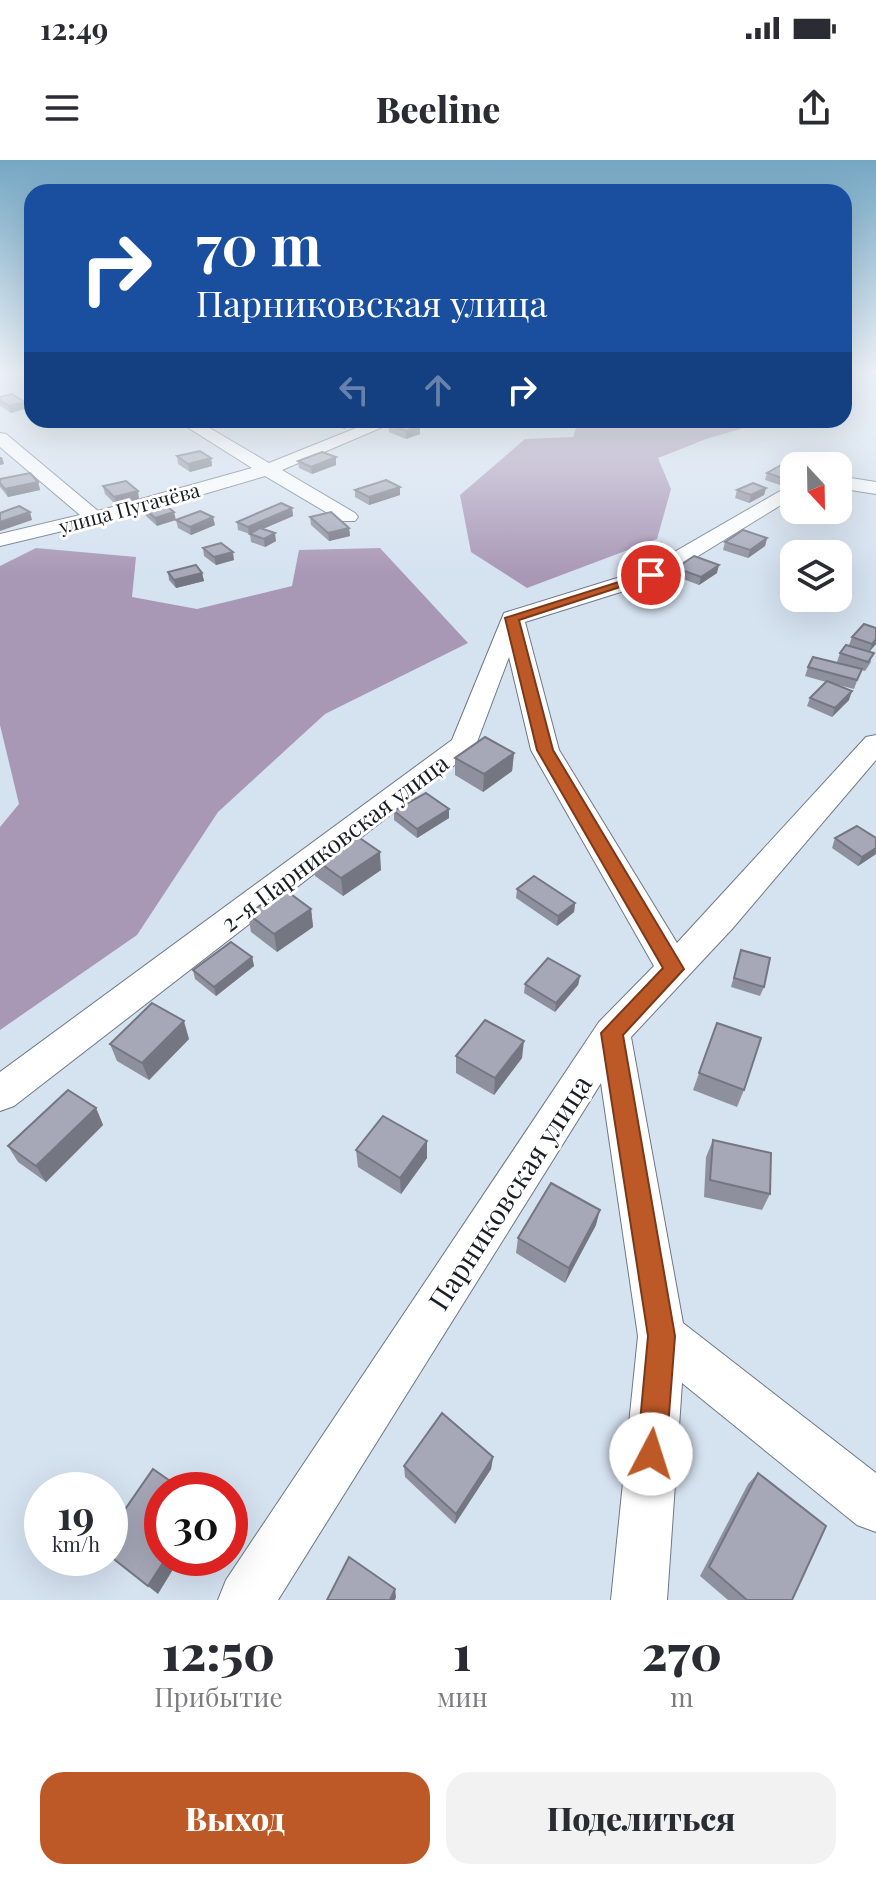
<!DOCTYPE html>
<html lang="ru">
<meta charset="utf-8">
<style>
body{margin:0;font-family:"Playfair Display",serif;background:#f2f2f3;color:#2b2b33;height:100vh;display:flex;flex-direction:column;font-size:30px;white-space:nowrap}
*{box-sizing:border-box;margin:0}
p{font-size:26px;color:#7c7c81}
.icon{flex:none;width:44px;height:44px;fill:none;stroke:currentColor;stroke-width:2;stroke-linecap:round;stroke-linejoin:round}
.map{position:relative;height:1440px;overflow:hidden}
.drawer{display:flex;flex-direction:column;background:#fff;flex:1}
.drawer>*{flex:none}
.top-card{position:absolute;left:24px;top:24px;width:828px;height:244px;border-radius:24px;box-shadow:0 8px 32px #0002;background:#1a4fa0;color:#fff;overflow:hidden}
.needle{width:52px;rotate:158deg}
.tools{position:absolute;left:780px;top:292px;display:grid;gap:16px}
.tools a{display:grid;place-items:center;width:72px;height:72px;border-radius:16px;background:#fff;box-shadow:0 8px 32px #0002;font-size:40px}
.speed{position:absolute;left:24px;top:1312px;display:flex;gap:16px;font-size:40px;font-weight:700;text-align:center}
.speed>*{display:grid;place-content:center;width:104px;height:104px;border-radius:50%;background:#fff;box-shadow:0 8px 32px #0002;line-height:1}
.speed small{font-size:20px;font-weight:400}
.speed .limit{border:12px solid #d22;background:#fff;color:#111}
.pin{position:absolute;display:grid;place-items:center;width:68px;height:68px;color:#fff;margin:-34px;border:4px solid #fff;border-radius:50%;box-shadow:0 2px 8px #0007}
.me{position:absolute;width:88px;margin:-44px;rotate:5deg;stroke-linejoin:round;filter:drop-shadow(0 0 6px #0008)}
.turn{display:flex;align-items:center;gap:28px;height:168px;padding:0 40px;font-size:36px}
.turn .icon{width:104px;height:104px;stroke-width:2.5}
.turn b{display:block;font-size:56px;line-height:68px}
.lanes{display:flex;align-items:center;height:76px;padding:0 40px;background:#0003;justify-content:center;gap:40px;direction:ltr}
.lanes .off{opacity:.35}
.eta{display:flex;justify-content:space-evenly;align-items:center;height:136px;text-align:center}
.eta b{font-size:48px;font-weight:800;line-height:56px}
.primary-button{display:flex;gap:16px;margin-top:auto;padding:16px 40px}
.primary-button a{flex:1;height:92px;border-radius:24px;background:#bd5827;color:#fff;font-size:32px;font-weight:800;line-height:92px;text-align:center}
.primary-button a+a{background:#f2f2f3;color:#2b2b33}
.status{display:flex;justify-content:space-between;align-items:center;height:56px;padding:0 40px;background:#fff;direction:ltr}
.status svg{height:22px;fill:currentColor}
header{display:flex;justify-content:space-between;align-items:center;height:104px;padding:0 40px;background:#fff;font-size:36px;font-weight:800}
.map>svg:first-child{display:block}
.forest{fill:#a997b6}
.lines{fill:none;stroke-linecap:round;stroke-linejoin:round}
.minor-casing{stroke:#6e7986;stroke-width:2}
.minor{fill:#fff;fill-rule:evenodd}
.wall{fill:#8f909e}
.shaded-wall{fill:#747681}
.building{fill:#a6a8b8;stroke:#747681;stroke-width:2}
.route{fill:#bd5827;stroke:#7b3919;stroke-width:2}
.labels{text-anchor:middle;dominant-baseline:central;stroke-width:6;stroke-linejoin:round;paint-order:stroke}
.far-street-label{font-size:20px;fill:#191e23;stroke:#fff}
.street-label{font-size:24px;fill:#191e23;stroke:#fff}
.near-street-label{font-size:28px;fill:#191e23;stroke:#fff}
</style>
<div class="status"><b>12:49</b><svg viewBox="0 0 49 12"><path d="M0 12V9h3v3zM5 12V6h3v6zM10 12V3h3v9zM15 12V0h3v12zM26 1h20v11H26zM47 4h2v5h-2z"/></svg></div>
<header><svg class="icon" aria-label="menu" viewBox="0 0 24 24"><path d="M4 6h16M4 12h16M4 18h16"/></svg>Beeline<svg class="icon" aria-label="share" viewBox="0 0 24 24"><path d="M12 15V3M7 8l5-5 5 5M5 13v7h14v-7"/></svg></header>
<div class="map">
<svg width="876" height="1440" viewBox="0 0 876 1440">
<rect width="100%" height="100%" fill="#d5e2f0"/>
<g class="forest">
<path d="M579 260H772L706 279 658 298 671 329 657 379 527 428 471 392 460 335 525 279 573 277Z"/>
<path d="M36 388 136 397 132 437 197 449 292 426 299 390 380 388 468 483 325 554 218 652 137 775 0 870V667L19 644 0 565V406Z"/>
</g>
<g class="lines">
<defs>
<g id="minor">
<path d="M176 260H196L269 303 376 260H399L282 310 355 353 358 357 355 361H341L265 316 146 351 0 386V374L80 355 0 287V273L6 274 98 351 252 308Z"/>
<path d="M838 316 876 322V334L838 328Z"/>
<path d="M794 323V337L659 420 525 462 559 590 677 783 866 577 876 575V600L732 769 631 877 683 1163 876 1313V1372L857 1365 682 1223 667 1440H611L638 1176 601 923 278 1440H218L226 1420 599 862 654 806 531 590 509 497 474 590 14 946 0 951V912L452 580 504 453 643 410Z"/>
</g>
</defs>
<use href="#minor" class="minor-casing"/>
<use href="#minor" class="minor"/>
</g>
<g class="wall">
<path d="M0 237 25 242 27 248 11 253 0 246Z"/>
<path d="M326 260H358L359 263 344 269 327 264Z"/>
<path d="M388 264 420 274 406 279 389 272Z"/>
<path d="M177 296 211 298 212 306 190 312 178 304Z"/>
<path d="M298 301 336 305 312 314 299 308Z"/>
<path d="M794 307V320L783 326 765 320 767 313Z"/>
<path d="M0 319 38 322 40 330 8 337 0 327Z"/>
<path d="M103 326 139 339 116 345 105 334Z"/>
<path d="M400 327V335L369 345 355 337V330Z"/>
<path d="M766 328 764 335 749 343 735 338 737 330Z"/>
<path d="M794 339V350H817L804 358 785 351 787 343Z"/>
<path d="M163 343 157 366 146 356 144 348Z"/>
<path d="M292 348 293 356 263 369 276 381 265 387 251 382 250 374 238 370 237 362Z"/>
<path d="M310 357 349 368 350 376 329 381 311 365Z"/>
<path d="M176 360 215 365 191 375 178 368Z"/>
<path d="M767 378 765 386 748 398 723 390 725 382Z"/>
<path d="M203 388 234 400 216 405 204 396Z"/>
<path d="M676 408 717 413 699 425 675 416Z"/>
<path d="M168 412 202 413 204 421 176 428 169 420Z"/>
<path d="M852 477 876 484 869 492 871 502 865 511 861 510 854 529 831 523 849 540 832 557 807 546 810 538 826 522 805 516 808 507H851L837 502 840 493 849 485Z"/>
<path d="M514 593 512 611 483 632 455 615V598Z"/>
<path d="M394 651 449 658 417 678 394 660Z"/>
<path d="M835 678H876V694L858 706 832 688Z"/>
<path d="M313 698 381 710 343 736 315 716Z"/>
<path d="M517 729 575 743 574 752 557 766 516 738Z"/>
<path d="M311 749 313 767 277 792 251 772 248 754Z"/>
<path d="M741 790 764 827 760 836 731 827Z"/>
<path d="M252 797 254 806 216 836 195 819 193 810Z"/>
<path d="M580 816 578 825 555 852 524 833 525 824Z"/>
<path d="M717 863 744 930 737 947 693 930Z"/>
<path d="M189 879 149 920 117 901 110 884Z"/>
<path d="M456 896 522 898 494 935 456 913Z"/>
<path d="M96 948 103 965 46 1022 18 1002 8 986Z"/>
<path d="M713 980 770 1034 762 1050 704 1037 706 997Z"/>
<path d="M427 981V998L401 1034 358 1007 356 990Z"/>
<path d="M596 1065 565 1123 516 1093 518 1078Z"/>
<path d="M493 1297 491 1309 455 1364 405 1317 404 1306Z"/>
<path d="M758 1313 792 1440H728L700 1416 748 1324Z"/>
</g>
<g class="shaded-wall">
<path d="M25 242 27 248 11 253 9 246Z"/>
<path d="M348 260H358L359 263 344 269 343 262Z"/>
<path d="M420 266V274L406 279V271Z"/>
<path d="M0 297H2L4 304 0 305Z"/>
<path d="M336 297V305L312 314 311 307Z"/>
<path d="M211 298 212 306 190 312 188 304Z"/>
<path d="M794 313V320L783 326 785 319Z"/>
<path d="M38 322 40 330 8 337 5 329Z"/>
<path d="M845 323 843 330 838 333V327Z"/>
<path d="M400 327V335L369 345V337Z"/>
<path d="M766 328 764 335 749 343 751 335Z"/>
<path d="M138 331 139 339 116 345 114 337Z"/>
<path d="M292 348 293 356 249 375 248 367Z"/>
<path d="M806 350H817L804 358Z"/>
<path d="M30 352 32 360 0 371V362Z"/>
<path d="M174 352 176 360 157 366 155 358Z"/>
<path d="M213 357 215 365 191 375 190 367Z"/>
<path d="M349 368 350 376 329 381 328 373Z"/>
<path d="M275 373 276 381 265 387 264 379Z"/>
<path d="M767 378 765 386 748 398 750 390Z"/>
<path d="M233 392 234 400 216 405 214 397Z"/>
<path d="M719 405 717 413 699 425 701 417Z"/>
<path d="M202 413 204 421 176 428 174 420Z"/>
<path d="M876 479V484L869 492 872 484Z"/>
<path d="M852 531 849 540 832 557 835 548Z"/>
<path d="M514 593 512 611 483 632 484 614Z"/>
<path d="M449 649V658L417 678V669Z"/>
<path d="M876 688V694L858 706 862 697Z"/>
<path d="M380 692 381 710 343 736 341 718Z"/>
<path d="M575 743 574 752 557 766 558 756Z"/>
<path d="M311 749 313 767 277 792 274 774Z"/>
<path d="M252 797 254 806 216 836 214 827Z"/>
<path d="M580 816 578 825 555 852 556 843Z"/>
<path d="M184 861 189 879 149 920 142 903Z"/>
<path d="M524 881 522 898 494 935 495 918Z"/>
<path d="M96 948 103 965 46 1022 36 1006Z"/>
<path d="M427 981V998L401 1034 400 1018Z"/>
<path d="M600 1050 596 1065 565 1123 569 1108Z"/>
<path d="M493 1297 491 1309 455 1364 456 1354Z"/>
<path d="M166 1398H180L158 1434 148 1426Z"/>
<path d="M395 1429 396 1437 395 1440H390Z"/>
</g>
<g class="building">
<path d="M12 234 25 242 9 246 0 240V237Z"/>
<path d="M401 260H404L420 266 406 271 388 264Z"/>
<path d="M200 291 211 298 188 304 177 296Z"/>
<path d="M322 292 336 297 311 307 298 301Z"/>
<path d="M783 304 794 307V313L785 319 767 313Z"/>
<path d="M30 313 38 322 5 329 0 323V319Z"/>
<path d="M386 320 400 327 369 337 355 330Z"/>
<path d="M838 320 845 323 838 327Z"/>
<path d="M126 321 138 331 114 337 103 326Z"/>
<path d="M753 323 766 328 751 335 737 330Z"/>
<path d="M794 339V346L787 343Z"/>
<path d="M163 343 174 352 155 358 144 348Z"/>
<path d="M281 343 292 348 248 367 237 362Z"/>
<path d="M19 346 30 352 0 362V353Z"/>
<path d="M200 351 213 357 190 367 176 360Z"/>
<path d="M331 352 349 368 328 373 310 357Z"/>
<path d="M260 368 275 373 264 379 250 374Z"/>
<path d="M743 370 767 378 750 390 725 382Z"/>
<path d="M221 383 233 392 214 397 203 388Z"/>
<path d="M694 396 719 405 701 417 676 408Z"/>
<path d="M196 405 202 413 174 420 168 412Z"/>
<path d="M864 464 876 468V479L872 484 852 477Z"/>
<path d="M846 485 874 493 868 502 840 493Z"/>
<path d="M813 497 862 509 857 520 808 507Z"/>
<path d="M827 521 852 531 835 548 810 538Z"/>
<path d="M485 577 514 593 484 614 455 598Z"/>
<path d="M426 633 449 649 417 669 394 651Z"/>
<path d="M857 666 876 678V688L862 697 835 678Z"/>
<path d="M351 672 380 692 341 718 313 698Z"/>
<path d="M534 716 575 743 558 756 517 729Z"/>
<path d="M284 729 311 749 274 774 248 754Z"/>
<path d="M231 782 252 797 214 827 193 810Z"/>
<path d="M741 790 770 798 764 827 734 818Z"/>
<path d="M548 798 580 816 556 843 525 824Z"/>
<path d="M152 843 184 861 142 903 110 884Z"/>
<path d="M485 860 524 881 495 918 456 896Z"/>
<path d="M717 863 761 878 744 930 699 913Z"/>
<path d="M68 930 96 948 36 1006 8 986Z"/>
<path d="M383 956 427 981 400 1018 356 990Z"/>
<path d="M713 980 771 993 770 1034 710 1020Z"/>
<path d="M551 1023 600 1050 569 1108 518 1078Z"/>
<path d="M442 1253 493 1297 456 1354 404 1306Z"/>
<path d="M153 1309 183 1330H162V1398H166L148 1426 110 1396V1371Z"/>
<path d="M758 1313 826 1366 792 1440H747L709 1407Z"/>
<path d="M349 1397 395 1429 390 1440H327Z"/>
</g>
<linearGradient id="sky" x2="0" y2="1"><stop stop-color="#74a7c4"/><stop offset="0.51" stop-color="#ecf2f8"/><stop offset="1" stop-color="#ecf2f8" stop-opacity="0"/></linearGradient>
<rect width="876" height="415" fill="url(#sky)"/>
<path class="route" d="M647 413 657 415 519 460 553 590 684 809 623 875 675 1176 666 1294 662 1304 651 1308 641 1304 637 1294 648 1176 601 873 663 808 537 590 505 458Z"/>
<g class="labels">
<g class="far-street-label">
<text transform="translate(129 347) rotate(-15)">улица Пугачёва</text>
</g>
<g class="street-label">
<text transform="translate(334 682) rotate(-37)">2-я Парниковская улица</text>
</g>
<g class="near-street-label">
<text transform="translate(509 1032) rotate(-57)">Парниковская улица</text>
</g>
</g>
</svg>
<div class="tools">
<a><svg class="needle" viewBox="-14 -14 28 28"><path d="M0-13l5 13h-10z" fill="#e53935"/><path d="M0 13l5-13h-10z" fill="#7c7c81"/></svg></a>
<a><svg class="icon" aria-label="layers" viewBox="0 0 24 24"><path d="M12 4l9 5-9 5-9-5zM3 14l9 5 9-5"/></svg></a>
</div>
<div class="speed"><div>19<small>km/h</small></div><div class="limit">30</div></div>
<div class="pin" style="left:651px;top:415px;background:#d93025"><svg class="icon" aria-label="arrive" viewBox="0 0 24 24"><path d="M6 21V4h12l-3 4 3 4H6"/></svg></div>
<svg class="me" style="left:651px;top:1294px" viewBox="-20 -20 40 40"><circle r="19" fill="#fff"/><path d="M0-13L10 11 0 6-10 11z" fill="#bd5827"/></svg>
<div class="top-card">
<div class="turn"><svg class="icon" aria-label="right" viewBox="0 0 24 24"><path d="M7 20v-9h11M14 6l5 5-5 5"/></svg><div><b>70 m</b>Парниковская улица</div></div>
<div class="lanes"><svg class="icon off" aria-label="left" viewBox="0 0 24 24"><path d="M17 20v-9H6M10 6l-5 5 5 5"/></svg><svg class="icon off" aria-label="ahead" viewBox="0 0 24 24"><path d="M12 20V5M6 11l6-6 6 6"/></svg><svg class="icon" aria-label="right" viewBox="0 0 24 24"><path d="M7 20v-9h11M14 6l5 5-5 5"/></svg></div>
</div>
</div>
<section class="drawer">
<div class="eta">
<div><b>12:50</b><p>Прибытие</p></div>
<div><b>1</b><p>мин</p></div>
<div><b>270</b><p>m</p></div>
</div>
<div class="primary-button"><a>Выход</a><a>Поделиться</a></div>
</section>
